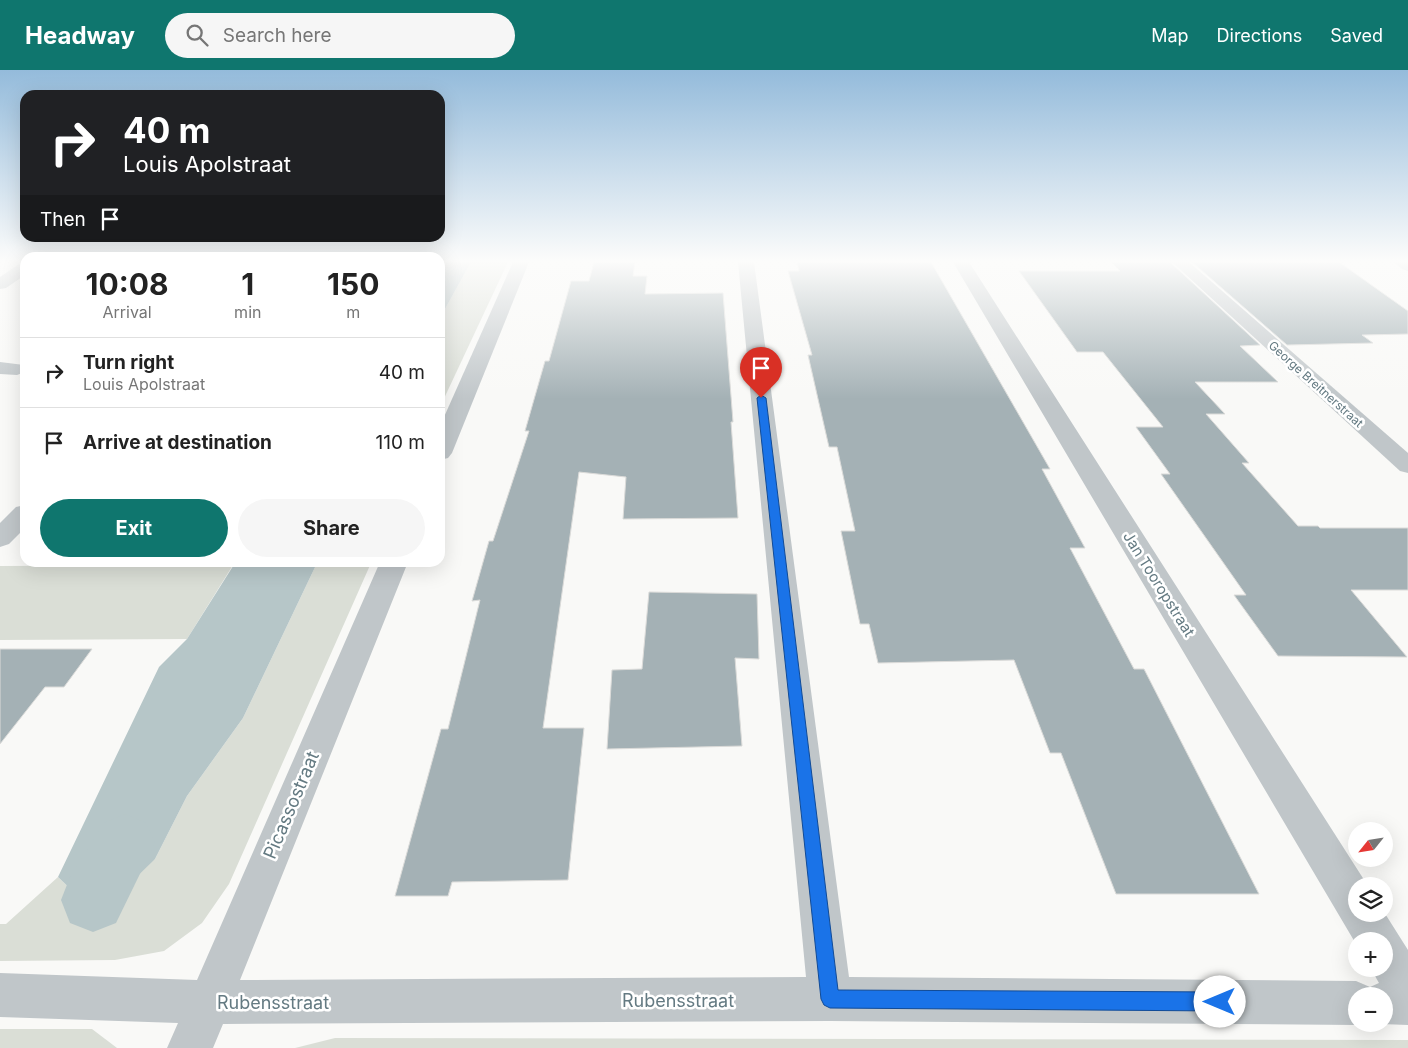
<!DOCTYPE html>
<meta charset="utf-8">
<style>
body{margin:0;font-family:Inter,sans-serif;background:#f6f6f6;color:#222;height:100vh;display:flex;flex-direction:column;font-size:19px;white-space:nowrap}
*{box-sizing:border-box;margin:0}
p{font-size:16px;color:#767676}
.icon{flex:none;width:28px;height:28px;fill:none;stroke:currentColor;stroke-width:2;stroke-linecap:round;stroke-linejoin:round}
.map{position:relative;flex:1;overflow:hidden}
.panel{position:absolute;left:20px;top:182px;width:425px;height:315px;display:flex;flex-direction:column;background:#fff;border-radius:15px;box-shadow:0 5px 20px #0002}
.panel>*{flex:none}
.banner{position:absolute;left:20px;top:20px;width:425px;height:152px;border-radius:15px;box-shadow:0 5px 20px #0002;background:#202124;color:#fff;overflow:hidden}
.needle{width:32px;rotate:240deg}
.tools{position:absolute;left:1348px;top:752px;display:grid;gap:10px}
.tools a{display:grid;place-items:center;width:45px;height:45px;border-radius:50%;background:#fff;box-shadow:0 5px 20px #0002;font-size:25px}
.pin{position:absolute;display:grid;place-items:center;width:42px;height:42px;color:#fff;margin:-51px -21px;border-radius:50% 50% 50% 0;rotate:-45deg;box-shadow:0 0 5px #0007}
.pin .icon{rotate:45deg}
.me{position:absolute;width:55px;margin:-28px;rotate:270deg;stroke-linejoin:round;filter:drop-shadow(0 0 4px #0008)}
.turn{display:flex;align-items:center;gap:18px;height:105px;padding:0 20px;font-size:22px}
.turn .icon{width:65px;height:65px;stroke-width:2.5}
.turn b{display:block;font-size:35px;line-height:42px}
.then{display:flex;align-items:center;height:48px;padding:0 20px;background:#0003;gap:10px;font-size:19px}
.eta{display:flex;justify-content:space-evenly;align-items:center;height:85px;text-align:center}
.eta b{font-size:30px;font-weight:700;line-height:35px}
.button{display:flex;gap:10px;margin-top:auto;padding:10px 20px}
.button a{flex:1;height:58px;border-radius:30px;background:#0f766e;color:#fff;font-size:20px;font-weight:700;line-height:58px;text-align:center}
.button a+a{background:#f6f6f6;color:#222}
ul{padding:0;list-style:none}
li{display:flex;align-items:center;gap:15px;height:70px;padding:0 20px;border-top:1px solid #e0e0e0}
li div{flex:1}
li b{display:block;font-size:19px}
li em{font-style:normal}
header{display:flex;align-items:center;gap:30px;box-sizing:border-box;height:70px;padding:0 25px;background:#0f766e;color:#fff}
header strong{font-size:24px}
nav{display:flex;gap:28px;margin-inline-start:auto;font-size:18px}
.search{width:350px;height:45px;background:#f6f6f6;display:flex;align-items:center;gap:12px;box-sizing:border-box;padding:0 18px;border-radius:28px;color:#767676;font-size:19px}
.map>svg:first-child{display:block}
.green{fill:#daded6}
.water{fill:#b6c6c8}
.lines{fill:none;stroke-linecap:round;stroke-linejoin:round}
.canal{fill:#b6c6c8;fill-rule:evenodd}
.building{fill:#a4b1b5;stroke:#dbdbd9}
.minor{fill:#c0c6c9;fill-rule:evenodd}
.route{fill:#1a73e8;stroke:#114b97}
.labels{text-anchor:middle;dominant-baseline:central;stroke-width:5;stroke-linejoin:round;paint-order:stroke}
.far-street-label{font-size:12px;fill:#647a82;stroke:#fff}
.street-label{font-size:15px;fill:#647a82;stroke:#fff}
.near-street-label{font-size:18px;fill:#647a82;stroke:#fff}
</style>
<header>
<strong>Headway</strong>
<div class="search"><svg class="icon" aria-label="search" viewBox="0 0 24 24"><circle cx="10" cy="10" r="6"/><path d="M15 15l6 6"/></svg>Search here</div>
<nav><a>Map</a><a>Directions</a><a>Saved</a></nav>
</header>
<div class="map">
<svg width="1408" height="978" viewBox="0 0 1408 978">
<rect width="100%" height="100%" fill="#f9f9f7"/>
<g class="green">
<path d="M471 192H508L440 337V248Z"/>
<path d="M317 493H371L229 814 202 853 164 881 115 890 0 891V854H6L58 807 78 826 155 789 187 726 243 648Z"/>
<path d="M233 495 187 569 0 570V496Z"/>
<path d="M0 959H92L117 978H0Z"/>
<path d="M335 968 1408 970V978H295Z"/>
</g>
<g class="water">
<path d="M440 192H471L440 248Z"/>
<path d="M235 493H317L243 648 187 726 155 789 119 824 78 826 58 807 159 597 187 569Z"/>
</g>
<g class="lines">
<path class="canal" d="M125 744 146 753 155 773 116 853 93 862 70 853 61 830 70 807 104 753Z"/>
</g>
<g class="building">
<path d="M594 192H635L633 206H647L645 224 723 223 733 352H731L738 448 623 449 626 407 579 402 543 658H584L568 810 452 812 448 826H395L441 659H448L480 530 472 531 489 471H493L529 361H525L545 291H549L571 211H589Z"/>
<path d="M797 192H931L1050 399H1042L1085 478H1070L1134 599H1144L1259 824H1116L1061 683H1050L1014 590 878 593 869 554H860L841 461H855L837 377H829L808 285H812L788 201H799Z"/>
<path d="M1111 192H1170L1260 275 1240 276 1278 312H1195L1225 344H1206L1249 393H1242L1298 456H1318L1320 458H1408V520H1351L1407 587 1278 586 1234 525H1246L1161 404H1170L1136 357H1163L1103 282H1077L1019 201H1120Z"/>
<path d="M1192 192H1339L1408 241V264L1362 265 1373 273 1287 275Z"/>
<path d="M649 522 757 524 759 589 735 588 742 676 607 679 612 600 642 599Z"/>
<path d="M0 579H92L64 617H45L0 674Z"/>
</g>
<g class="lines">
<g class="minor">
<path d="M513 192H529L452 383 448 388 440 390V356Z"/>
<path d="M738 192H754L849 907 1356 911 1370 917 1379 913 1371 899H1384V871H1356V874L953 192H969L1368 816H1356V844L1384 842 1408 880V955L1381 954H1384V926H1356V954H1359L1356 955 830 951 223 954 213 978H167L178 953 0 947V903L197 910 380 492H408L240 910 806 907Z"/>
<path d="M1172 192H1189L1408 383V403L1400 401Z"/>
<path d="M1394 192H1408V201L1402 199Z"/>
<path d="M25 193V205L6 218 0 219V207L19 194Z"/>
<path d="M0 292 24 295 25 302 17 305 0 304Z"/>
<path d="M25 435V458L9 474 0 477V453L16 437Z"/>
</g>
</g>
<linearGradient id="sky" x2="0" y2="1"><stop stop-color="#94bbdb"/><stop offset="0.58" stop-color="#fcfcfb"/><stop offset="1" stop-color="#fcfcfb" stop-opacity="0"/></linearGradient>
<rect width="1408" height="329" fill="url(#sky)"/>
<path class="route" d="M761 325 766 328 838 920 1220 922 1226 925 1229 932 1226 938 1220 941 830 938 824 935 821 929 757 328Z"/>
<g class="labels">
<g class="far-street-label">
<text transform="translate(1316 314) rotate(42)">George Breitnerstraat</text>
</g>
<g class="street-label">
<text transform="translate(1159 514) rotate(58)">Jan Tooropstraat</text>
</g>
<g class="near-street-label">
<text transform="translate(291 735) rotate(-67)">Picassostraat</text>
<text x="678" y="930">Rubensstraat</text>
<text x="273" y="932">Rubensstraat</text>
</g>
</g>
</svg>
<div class="tools">
<a><svg class="needle" viewBox="-14 -14 28 28"><path d="M0-13l5 13h-10z" fill="#e53935"/><path d="M0 13l5-13h-10z" fill="#767676"/></svg></a>
<a><svg class="icon" aria-label="layers" viewBox="0 0 24 24"><path d="M12 4l9 5-9 5-9-5zM3 14l9 5 9-5"/></svg></a>
<a>+</a>
<a>−</a>
</div>
<div class="pin" style="left:761px;top:328px;background:#d93025"><svg class="icon" aria-label="arrive" viewBox="0 0 24 24"><path d="M6 21V4h12l-3 4 3 4H6"/></svg></div>
<svg class="me" style="left:1220px;top:932px" viewBox="-20 -20 40 40"><circle r="19" fill="#fff"/><path d="M0-13L10 11 0 6-10 11z" fill="#1a73e8"/></svg>
<div class="banner">
<div class="turn"><svg class="icon" aria-label="right" viewBox="0 0 24 24"><path d="M7 20v-9h11M14 6l5 5-5 5"/></svg><div><b>40 m</b>Louis Apolstraat</div></div>
<div class="then">Then<svg class="icon" aria-label="arrive" viewBox="0 0 24 24"><path d="M6 21V4h12l-3 4 3 4H6"/></svg></div>
</div>
<section class="panel">
<div class="eta">
<div><b>10:08</b><p>Arrival</p></div>
<div><b>1</b><p>min</p></div>
<div><b>150</b><p>m</p></div>
</div>
<ul>
<li><svg class="icon" aria-label="right" viewBox="0 0 24 24"><path d="M7 20v-9h11M14 6l5 5-5 5"/></svg><div><b>Turn right</b><p>Louis Apolstraat</p></div><em>40 m</em></li>
<li><svg class="icon" aria-label="arrive" viewBox="0 0 24 24"><path d="M6 21V4h12l-3 4 3 4H6"/></svg><div><b>Arrive at destination</b></div><em>110 m</em></li>
</ul>
<div class="button"><a>Exit</a><a>Share</a></div>
</section>
</div>
